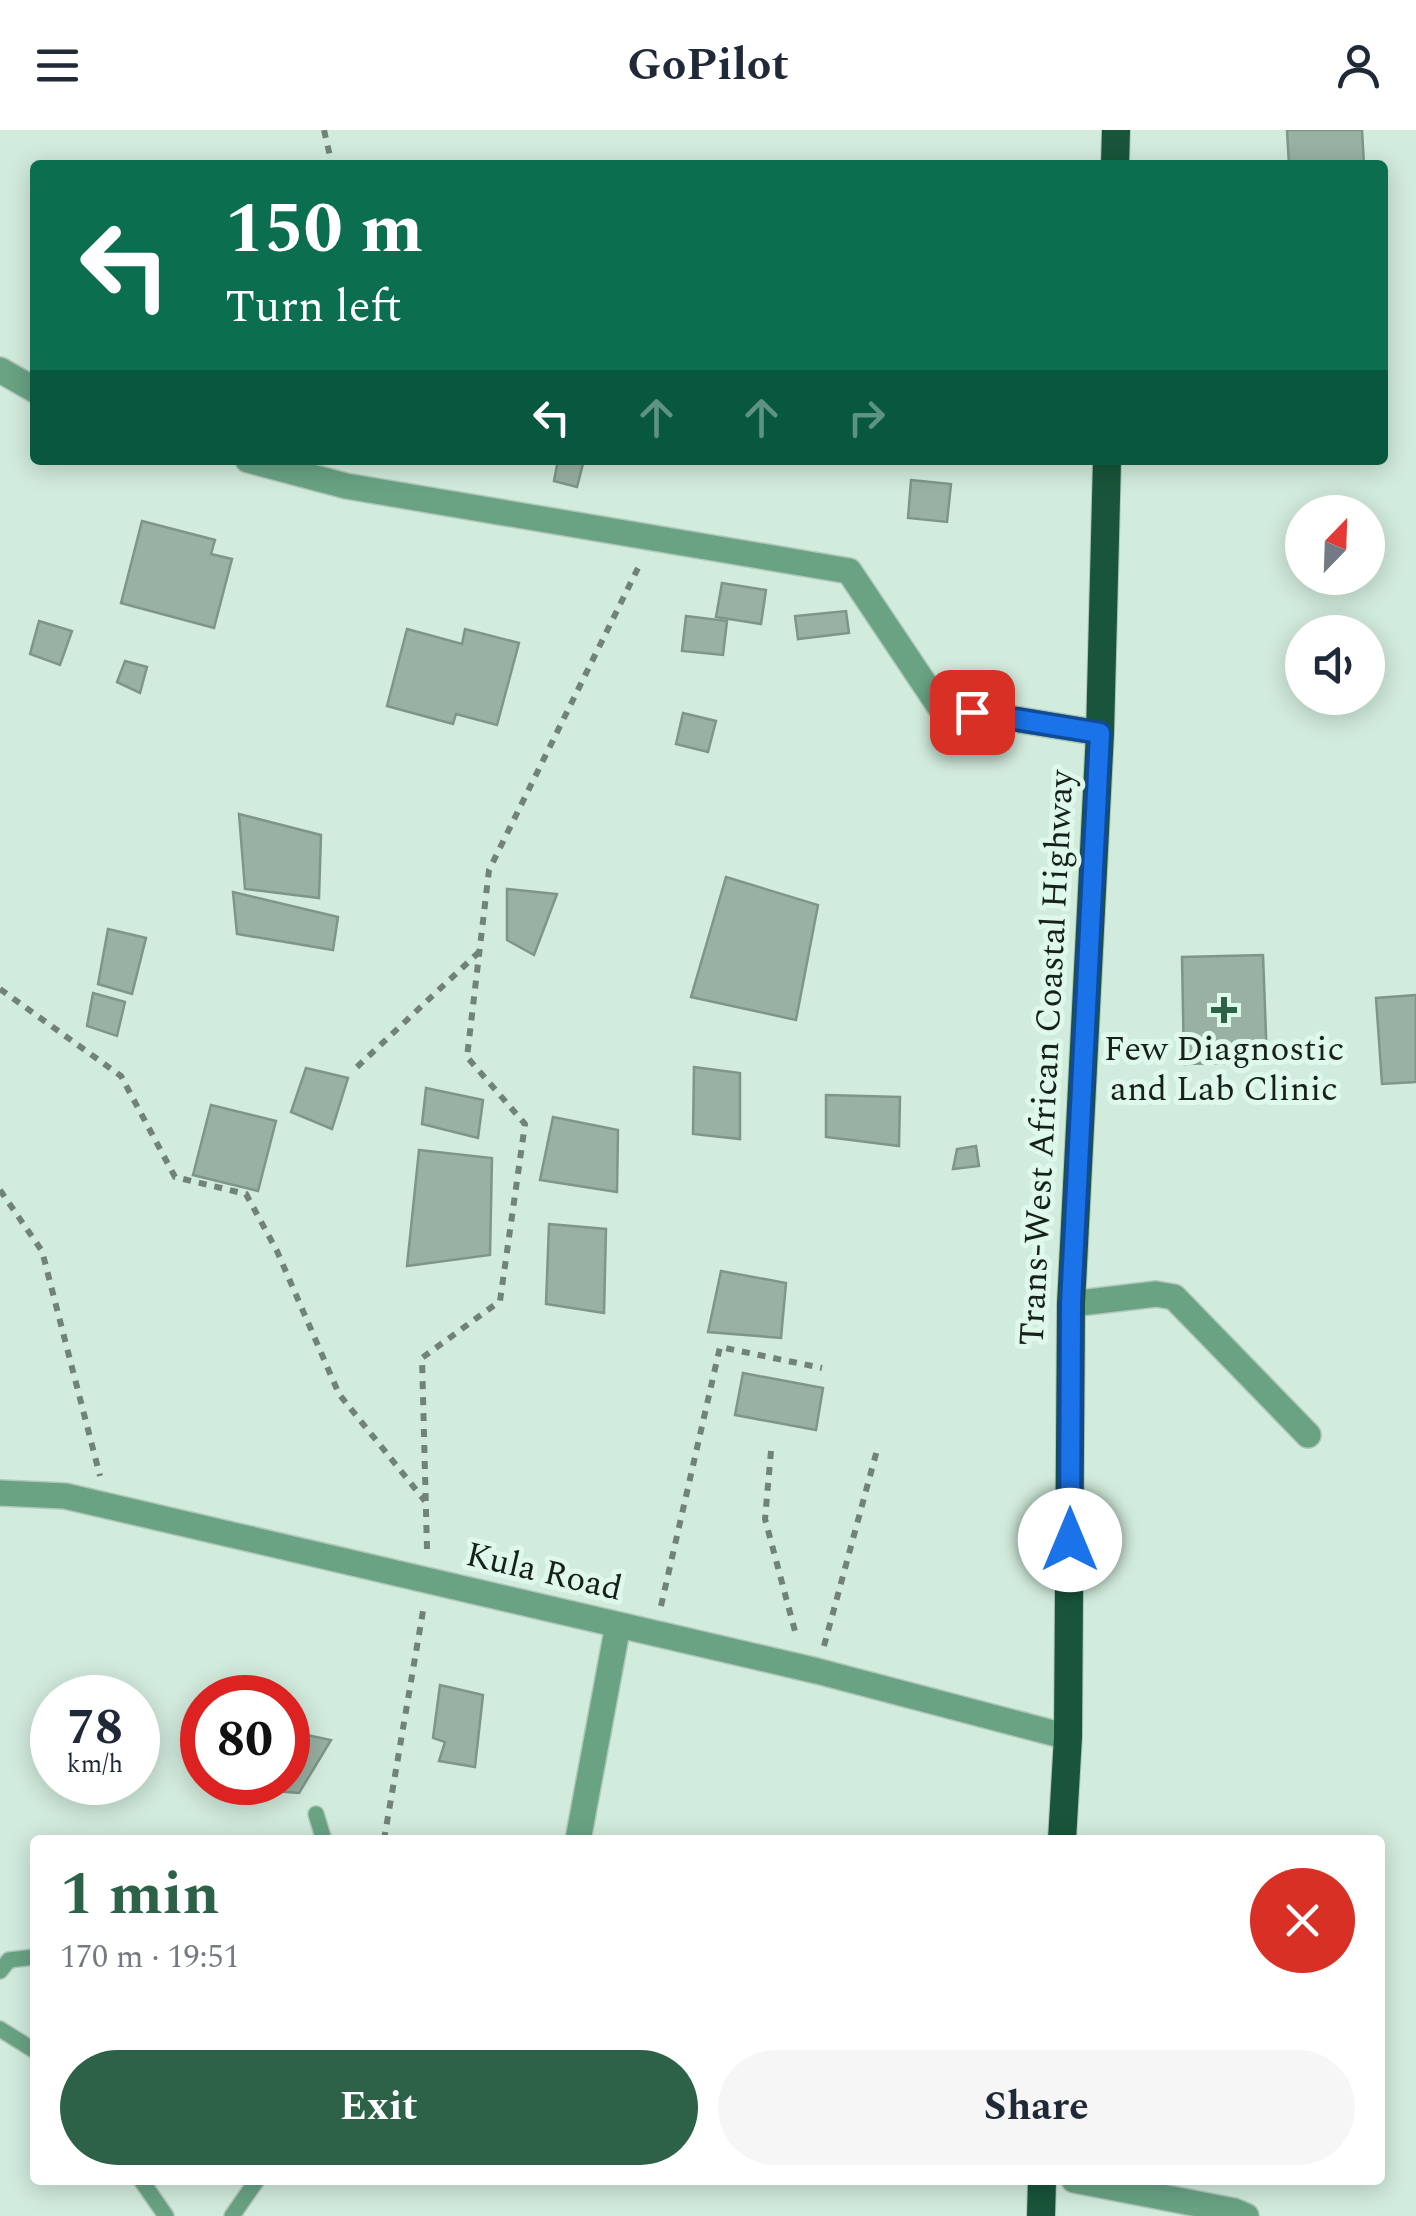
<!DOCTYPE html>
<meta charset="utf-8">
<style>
body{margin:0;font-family:Spectral,serif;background:#f6f6f7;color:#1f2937;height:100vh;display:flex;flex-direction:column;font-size:38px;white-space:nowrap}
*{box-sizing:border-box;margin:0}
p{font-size:32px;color:#747a83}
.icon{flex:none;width:55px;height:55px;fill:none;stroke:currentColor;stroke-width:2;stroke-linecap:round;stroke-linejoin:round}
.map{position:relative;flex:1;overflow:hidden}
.sheet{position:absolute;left:30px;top:1705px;width:1355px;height:350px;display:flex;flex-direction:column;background:#fff;border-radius:10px;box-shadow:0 5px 25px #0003}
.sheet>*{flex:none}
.hud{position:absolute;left:30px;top:30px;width:1358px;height:305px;border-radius:10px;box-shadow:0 5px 25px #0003;background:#0b6e4f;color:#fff;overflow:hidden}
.needle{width:65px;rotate:23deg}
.fabs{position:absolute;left:1285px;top:365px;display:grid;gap:20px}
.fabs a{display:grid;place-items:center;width:100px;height:100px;border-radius:50%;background:#fff;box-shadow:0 5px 25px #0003;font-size:50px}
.speed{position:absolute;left:30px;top:1545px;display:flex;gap:20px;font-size:50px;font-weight:700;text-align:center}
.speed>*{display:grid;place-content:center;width:130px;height:130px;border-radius:50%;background:#fff;box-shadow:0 5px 25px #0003;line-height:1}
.speed small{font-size:25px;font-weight:400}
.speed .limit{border:15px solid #d22;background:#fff;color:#111}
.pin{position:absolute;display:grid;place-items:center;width:85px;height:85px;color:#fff;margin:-42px;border-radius:20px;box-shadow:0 5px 15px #0006}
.me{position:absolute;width:110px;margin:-55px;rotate:0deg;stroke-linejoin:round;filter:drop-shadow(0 0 8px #0008)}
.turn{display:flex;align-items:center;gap:35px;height:210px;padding:0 30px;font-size:45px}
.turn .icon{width:130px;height:130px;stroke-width:2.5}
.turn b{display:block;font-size:70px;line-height:85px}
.lanes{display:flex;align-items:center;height:95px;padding:0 30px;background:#0003;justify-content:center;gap:50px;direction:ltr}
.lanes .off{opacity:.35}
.round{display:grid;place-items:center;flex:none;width:105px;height:105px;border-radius:52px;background:#f6f6f7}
.head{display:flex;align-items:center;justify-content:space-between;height:170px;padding:0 30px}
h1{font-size:60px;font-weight:700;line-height:75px;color:#2d6248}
.action{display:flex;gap:20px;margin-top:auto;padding:20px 30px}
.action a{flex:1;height:115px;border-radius:60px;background:#2d6248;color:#fff;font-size:40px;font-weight:700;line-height:115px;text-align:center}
.action a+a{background:#f6f6f7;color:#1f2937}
header{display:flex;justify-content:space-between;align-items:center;height:130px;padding:0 30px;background:#fff;font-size:45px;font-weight:700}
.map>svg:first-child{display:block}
.building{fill:#98b1a2;stroke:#7e9688;stroke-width:2.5}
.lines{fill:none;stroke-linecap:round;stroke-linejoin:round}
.service-casing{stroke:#b0c7b9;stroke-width:18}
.minor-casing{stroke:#b0c7b9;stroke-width:28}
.trunk-casing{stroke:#b0c7b9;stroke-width:30}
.path{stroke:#718379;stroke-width:6;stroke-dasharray:8 8;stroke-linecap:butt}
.service{stroke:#69a384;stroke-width:15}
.minor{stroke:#69a384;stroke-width:25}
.trunk{stroke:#18553a;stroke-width:28}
.route-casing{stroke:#114b97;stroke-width:25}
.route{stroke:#1a73e8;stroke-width:18}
.poi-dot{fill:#2d6248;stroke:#def8e9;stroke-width:4}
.labels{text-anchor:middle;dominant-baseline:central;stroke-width:10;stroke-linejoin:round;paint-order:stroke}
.poi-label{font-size:35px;fill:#17211c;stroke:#def8e9}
.street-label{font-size:35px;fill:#17211c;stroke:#def8e9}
</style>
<header><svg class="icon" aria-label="menu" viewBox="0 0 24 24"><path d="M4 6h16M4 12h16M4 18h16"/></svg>GoPilot<svg class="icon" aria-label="person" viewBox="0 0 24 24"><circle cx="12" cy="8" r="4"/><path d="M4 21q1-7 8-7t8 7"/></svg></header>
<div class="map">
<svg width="1416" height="2086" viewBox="0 0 1416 2086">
<rect width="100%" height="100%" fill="#d1ebdc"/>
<g class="building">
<path d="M1287 0H1362L1364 35H1289Z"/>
<path d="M558 330H584L577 357 554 351Z"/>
<path d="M911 350 951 354 947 392 908 388Z"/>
<path d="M142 391 215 410 211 424 232 429 214 498 121 473Z"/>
<path d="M722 453 766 460 761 494 716 487Z"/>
<path d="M846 481 849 503 798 509 795 486Z"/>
<path d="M686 486 727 491 723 525 682 521Z"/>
<path d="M39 491 72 501 60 535 30 524Z"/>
<path d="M407 499 462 514 465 499 519 513 497 595 456 584 453 594 387 576Z"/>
<path d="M125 531 147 537 140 563 117 552Z"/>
<path d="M683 583 716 591 708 622 676 614Z"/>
<path d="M239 684 321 705 319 768 245 759Z"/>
<path d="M726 747 818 775 796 890 691 867Z"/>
<path d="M507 759 557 764 534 825 507 810Z"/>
<path d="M233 762 338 787 333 820 237 804Z"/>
<path d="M108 799 146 808 132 864 98 854Z"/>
<path d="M1263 825 1267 932 1184 934 1182 827Z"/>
<path d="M93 863 125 872 117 906 87 896Z"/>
<path d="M1416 865V952L1382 954 1376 868Z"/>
<path d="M694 937 740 943V1009L693 1004Z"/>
<path d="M306 938 348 948 332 999 291 982Z"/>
<path d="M426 958 483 970 478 1008 422 994Z"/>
<path d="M826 965 900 967 899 1016 826 1007Z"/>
<path d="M211 975 276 991 258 1061 193 1045Z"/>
<path d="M553 987 618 1000 617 1062 540 1050Z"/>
<path d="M976 1016 979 1036 953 1039 957 1019Z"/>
<path d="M419 1020 492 1028 490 1125 407 1136Z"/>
<path d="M549 1094 606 1099 604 1183 546 1174Z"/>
<path d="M721 1141 786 1153 781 1208 708 1202Z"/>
<path d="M743 1243 823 1258 816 1300 735 1285Z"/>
<path d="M440 1555 483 1565 475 1637 439 1631 445 1612 433 1608Z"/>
<path d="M288 1601 331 1610 299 1663 263 1660 264 1652H288Z"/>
</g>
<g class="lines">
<defs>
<g id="service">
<path d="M316 1684 324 1710"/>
<path d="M0 1841 9 1830 35 1827"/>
<path d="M0 1899 35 1921"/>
<path d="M141 2050 166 2086"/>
<path d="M232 2086 257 2050"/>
</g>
<g id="minor">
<path d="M0 240 35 260"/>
<path d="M248 330 346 356 849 441 940 577 1100 603"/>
<path d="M1071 1174 1156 1164 1174 1167 1308 1305"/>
<path d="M0 1363 65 1366 817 1541 1068 1607"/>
<path d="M578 1710 618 1495"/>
<path d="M1074 2050 1234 2081 1246 2086"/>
</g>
<g id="trunk">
<path d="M1115 35 1116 0"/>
<path d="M1062 1710 1068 1607 1071 1174 1100 603 1107 330"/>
<path d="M1041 2086 1042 2050"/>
</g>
</defs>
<use href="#service" class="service-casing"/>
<use href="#minor" class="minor-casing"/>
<use href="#trunk" class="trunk-casing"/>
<g class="path">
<path d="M324 0 332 35"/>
<path d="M0 859 121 946 175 1047 246 1064 277 1121 339 1264 425 1371"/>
<path d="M357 937 479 822"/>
<path d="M0 1060 42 1121 100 1346"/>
<path d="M771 1321 765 1389 796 1505"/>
<path d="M427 1419 422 1228 500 1171 525 994 467 927 489 740 639 436"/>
<path d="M661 1476 720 1217 822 1238"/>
<path d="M824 1516 877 1320"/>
<path d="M384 1710 423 1481"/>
</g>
<use href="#service" class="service"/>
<use href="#minor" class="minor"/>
<use href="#trunk" class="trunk"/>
</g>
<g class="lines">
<defs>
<path id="route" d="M972 582 1100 603 1071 1174 1070 1410"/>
</defs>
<use href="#route" class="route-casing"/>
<use href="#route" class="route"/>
</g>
<path class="poi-dot" d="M1219 865h10v10h10v10h-10v10h-10v-10h-10v-10h10z"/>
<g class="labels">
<g class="poi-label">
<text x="1224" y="919">Few Diagnostic<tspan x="1224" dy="40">and Lab Clinic</tspan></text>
</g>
<g class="street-label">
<text transform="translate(1047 928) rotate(-87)">Trans-West African Coastal Highway</text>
<text transform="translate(544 1442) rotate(13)">Kula Road</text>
</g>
</g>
</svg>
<div class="fabs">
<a><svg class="needle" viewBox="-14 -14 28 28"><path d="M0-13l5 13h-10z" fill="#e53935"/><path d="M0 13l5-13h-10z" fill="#747a83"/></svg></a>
<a><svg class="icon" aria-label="sound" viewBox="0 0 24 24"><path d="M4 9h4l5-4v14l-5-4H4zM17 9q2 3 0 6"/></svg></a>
</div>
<div class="speed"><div>78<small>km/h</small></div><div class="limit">80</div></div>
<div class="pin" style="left:972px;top:582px;background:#d93025"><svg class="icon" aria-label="arrive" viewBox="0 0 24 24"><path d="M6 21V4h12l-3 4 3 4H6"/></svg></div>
<svg class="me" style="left:1070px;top:1410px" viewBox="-20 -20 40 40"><circle r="19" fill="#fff"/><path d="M0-13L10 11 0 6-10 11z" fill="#1a73e8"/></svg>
<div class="hud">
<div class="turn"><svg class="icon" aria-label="left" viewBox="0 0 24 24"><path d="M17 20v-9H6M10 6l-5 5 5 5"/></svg><div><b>150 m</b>Turn left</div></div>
<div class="lanes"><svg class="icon" aria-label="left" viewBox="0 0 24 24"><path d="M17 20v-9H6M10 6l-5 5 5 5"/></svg><svg class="icon off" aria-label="ahead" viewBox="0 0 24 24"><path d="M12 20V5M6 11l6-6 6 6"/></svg><svg class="icon off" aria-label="ahead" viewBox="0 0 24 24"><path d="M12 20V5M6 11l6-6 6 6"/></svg><svg class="icon off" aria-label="right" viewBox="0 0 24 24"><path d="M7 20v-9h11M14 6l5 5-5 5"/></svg></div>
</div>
<section class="sheet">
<div class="head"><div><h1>1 min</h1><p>170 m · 19:51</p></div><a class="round" style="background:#d93025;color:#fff"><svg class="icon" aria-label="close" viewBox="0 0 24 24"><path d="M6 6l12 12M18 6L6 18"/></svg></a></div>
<div class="action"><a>Exit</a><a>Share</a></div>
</section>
</div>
